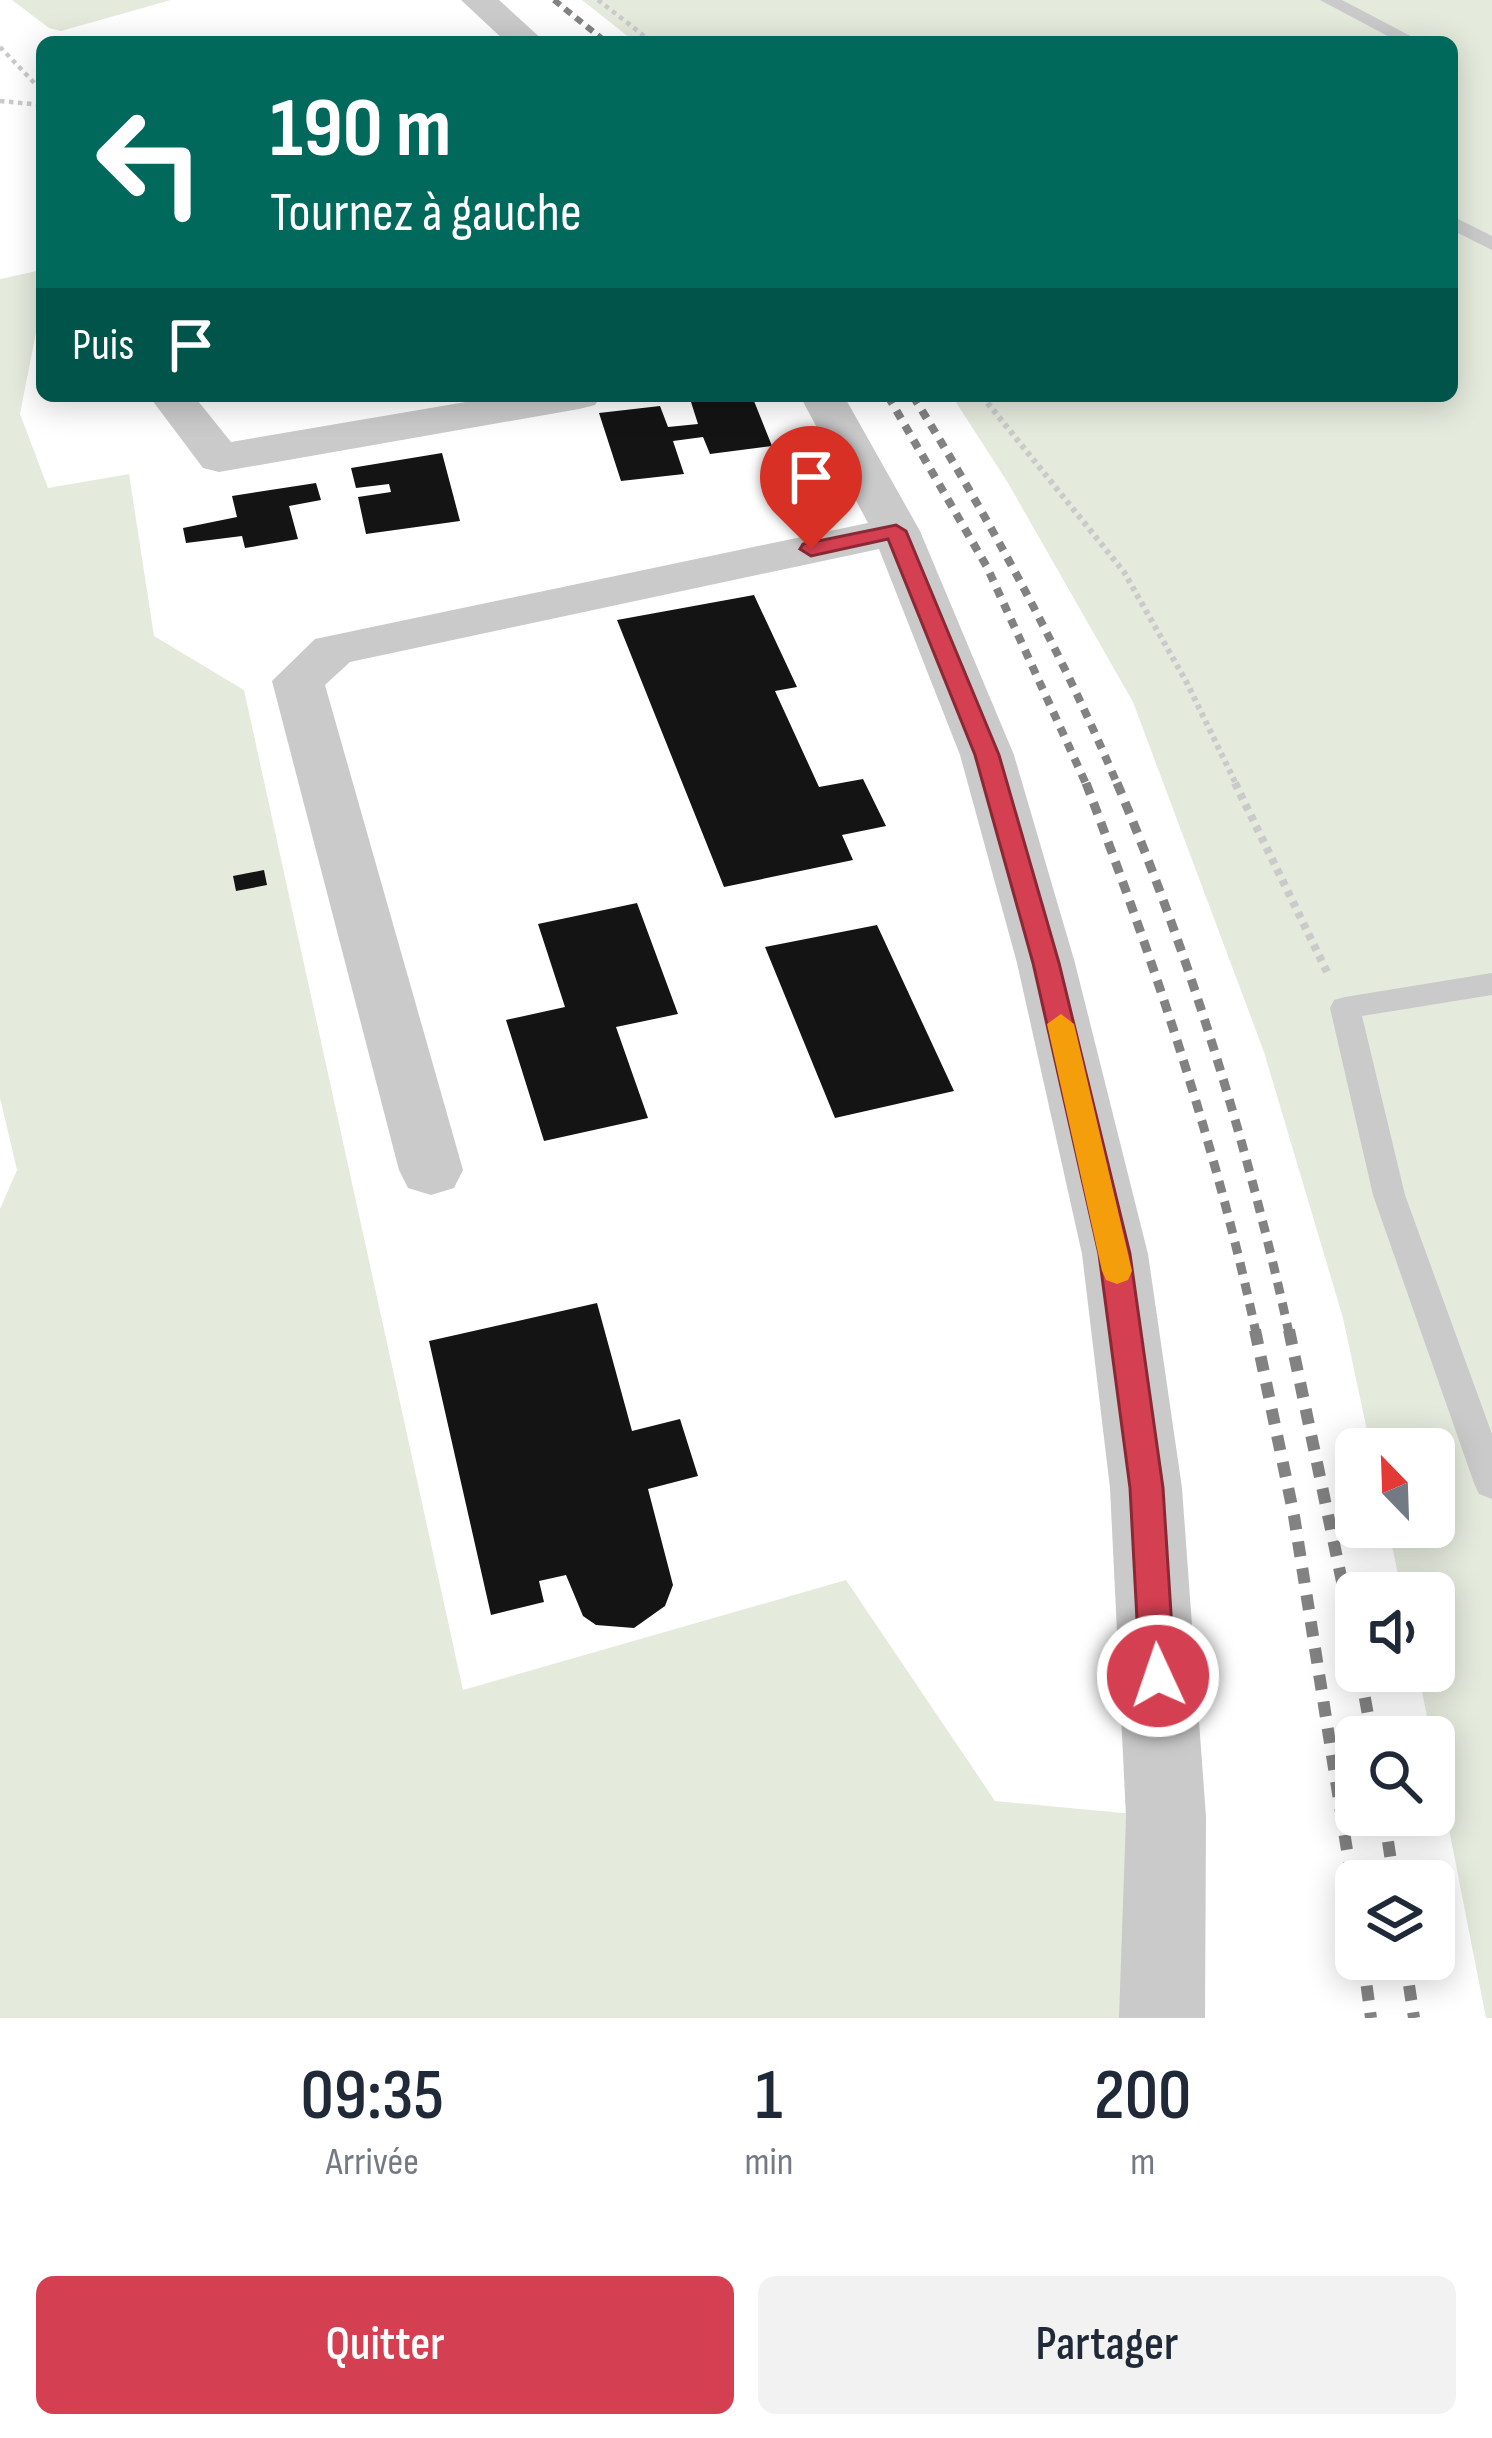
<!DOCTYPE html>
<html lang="fr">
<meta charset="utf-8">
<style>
body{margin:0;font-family:"Sofia Sans Condensed",sans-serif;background:#f2f2f3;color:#1f2937;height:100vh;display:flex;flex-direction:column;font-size:45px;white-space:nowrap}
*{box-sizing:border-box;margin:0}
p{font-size:39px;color:#747a83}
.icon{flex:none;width:66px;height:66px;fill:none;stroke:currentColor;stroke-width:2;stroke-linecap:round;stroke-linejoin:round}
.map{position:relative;height:2018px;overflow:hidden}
.side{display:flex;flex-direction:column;background:#fff;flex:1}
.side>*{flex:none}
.hud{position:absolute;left:36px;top:36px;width:1422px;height:366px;border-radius:18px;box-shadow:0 6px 30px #0003;background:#00695c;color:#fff;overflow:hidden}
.needle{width:78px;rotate:337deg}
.tools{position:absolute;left:1335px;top:1428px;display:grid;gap:24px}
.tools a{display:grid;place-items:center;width:120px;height:120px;border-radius:18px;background:#fff;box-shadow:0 6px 30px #0003;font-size:60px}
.pin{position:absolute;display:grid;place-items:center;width:102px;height:102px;color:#fff;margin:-123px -51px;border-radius:50% 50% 50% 0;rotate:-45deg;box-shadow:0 0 12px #0007}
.pin .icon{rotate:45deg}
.me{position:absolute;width:132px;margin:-66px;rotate:357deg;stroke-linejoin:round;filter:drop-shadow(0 0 9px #0008)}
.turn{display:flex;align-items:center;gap:42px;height:252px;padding:0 36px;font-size:54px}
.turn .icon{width:156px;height:156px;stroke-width:2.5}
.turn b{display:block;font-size:84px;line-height:102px}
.then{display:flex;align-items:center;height:114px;padding:0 36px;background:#0003;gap:24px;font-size:45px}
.eta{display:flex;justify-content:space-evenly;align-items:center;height:204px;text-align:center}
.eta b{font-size:72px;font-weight:600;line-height:84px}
.button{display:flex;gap:24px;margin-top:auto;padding:24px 36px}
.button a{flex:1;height:138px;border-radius:18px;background:#d53f52;color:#fff;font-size:48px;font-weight:600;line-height:138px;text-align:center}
.button a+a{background:#f2f2f3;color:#1f2937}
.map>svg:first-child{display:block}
.green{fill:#e4eadc}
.building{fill:#141414}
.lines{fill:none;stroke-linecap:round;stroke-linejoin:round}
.path-far2{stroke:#cacaca;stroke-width:4.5;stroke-dasharray:4.5 4.5;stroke-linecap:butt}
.path-far1{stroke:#cacaca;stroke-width:6;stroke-dasharray:4.5 4.5;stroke-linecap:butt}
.path{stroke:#cacaca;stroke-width:8;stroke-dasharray:6 6;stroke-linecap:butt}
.service{fill:#cacaca;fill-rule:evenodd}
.minor{fill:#cacaca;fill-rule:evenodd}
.rail-far3{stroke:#828282;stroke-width:6;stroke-dasharray:8 6;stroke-linecap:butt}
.rail-far2{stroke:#828282;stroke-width:8;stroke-dasharray:9 8;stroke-linecap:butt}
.rail-far1{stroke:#828282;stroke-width:9;stroke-dasharray:12 9;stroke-linecap:butt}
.rail{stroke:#828282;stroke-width:12;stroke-dasharray:15 12;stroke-linecap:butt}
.route{fill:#d53f52;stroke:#8a2935;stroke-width:3}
.slow{fill:#f59e0b}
</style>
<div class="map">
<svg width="1492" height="2018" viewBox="0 0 1492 2018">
<rect width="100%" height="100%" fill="#fff"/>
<g class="green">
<path d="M12 0H171L61 31 49 28Z"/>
<path d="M582 0H1492V2018H1486L1418 1671H1434V1593H1402L1388 1527H1434V1449H1371L1343 1318 1264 1052 1133 702 1008 483 952 396H1452V42H635Z"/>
<path d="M37 271 38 322 20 414 48 488 129 474 154 636 244 690 463 1690 846 1580 995 1801 1166 1817 1162 2018H0V1209L17 1170 0 1098V279Z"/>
</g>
<g class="building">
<path d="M752 396 772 446 710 454 703 437 673 441 684 474 621 481 599 413 660 406 668 427 698 424 691 402Z"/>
<path d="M442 453 460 521 366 534 358 497 391 492 389 484 356 488 351 468Z"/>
<path d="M316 483 321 500 289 506 298 539 245 548 242 536 186 543 183 528 237 517 232 496Z"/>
<path d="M754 595 797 687 775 691 819 787 863 779 886 826 842 835 853 860 724 887 617 620Z"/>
<path d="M264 870 267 885 236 891 233 876Z"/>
<path d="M637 903 678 1014 616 1027 648 1118 544 1141 506 1020 565 1007 538 924Z"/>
<path d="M877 925 954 1091 835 1118 765 947Z"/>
<path d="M597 1303 632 1431 680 1419 698 1476 648 1489 673 1585 665 1606 634 1628 596 1625 583 1616 566 1575 539 1581 544 1602 491 1615 429 1341Z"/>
</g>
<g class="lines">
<g class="path-far2">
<path d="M598 0 652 42"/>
<path d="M0 47 42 91"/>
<path d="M0 101 42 105"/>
</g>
<path class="path-far1" d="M982 396 1124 572 1187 683 1237 786"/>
<path class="path" d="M1235 783 1328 974"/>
<g class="service">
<path d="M1320 0H1342L1422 42H1399Z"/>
<path d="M1452 216 1492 236V250L1452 230Z"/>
<path d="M1492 973V995L1362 1016 1405 1195 1492 1434V1499L1479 1494 1474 1483 1373 1195 1330 1008 1334 1000 1345 997Z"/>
</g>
<g class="minor">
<path d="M461 0H499L545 42H506Z"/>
<path d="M149 396H194L231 442 501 396H601L595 405 579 409 219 472 203 468Z"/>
<path d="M800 396H844L920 531 1014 755 1075 963 1148 1254 1182 1488 1206 1817 1205 2018H1119L1126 1817 1110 1488 1082 1254 1017 963 960 755 879 549 350 662 325 685 463 1170 454 1188 431 1195 408 1188 399 1170 272 681 315 639 868 523Z"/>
</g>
<path class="rail-far3" d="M554 0 606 42"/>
<g class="rail-far2">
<path d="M888 396 987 567 1087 786"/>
<path d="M913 396C991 522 1060 649 1118 786"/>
</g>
<g class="rail-far1">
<path d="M1086 783C1154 962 1216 1145 1256 1333"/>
<path d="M1117 783C1191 959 1248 1146 1289 1333"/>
</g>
<g class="rail">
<path d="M1255 1330 1294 1516 1356 1907"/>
<path d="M1289 1330 1356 1648"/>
<path d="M1360 1671 1372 1737"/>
<path d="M1384 1815 1394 1881"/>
<path d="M1363 1959 1371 2018"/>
<path d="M1405 1959 1414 2018"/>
</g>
</g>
<path class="route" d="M896 525 906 531 999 755 1059 963 1130 1254 1163 1488 1175 1676 1170 1688 1158 1692 1145 1688 1140 1676 1130 1488 1099 1254 1033 963 975 755 888 539 811 556 800 549 803 544Z"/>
<path class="slow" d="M1061 1014 1074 1024 1132 1271 1128 1280 1117 1284 1106 1280 1102 1271 1047 1024Z"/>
</svg>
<div class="tools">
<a><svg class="needle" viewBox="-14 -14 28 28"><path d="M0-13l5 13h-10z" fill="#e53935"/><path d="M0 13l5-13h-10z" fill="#747a83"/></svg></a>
<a><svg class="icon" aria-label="sound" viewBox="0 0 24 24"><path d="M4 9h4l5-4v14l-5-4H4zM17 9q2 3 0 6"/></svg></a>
<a><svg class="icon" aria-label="search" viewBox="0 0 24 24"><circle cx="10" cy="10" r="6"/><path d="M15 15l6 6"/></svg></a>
<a><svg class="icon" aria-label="layers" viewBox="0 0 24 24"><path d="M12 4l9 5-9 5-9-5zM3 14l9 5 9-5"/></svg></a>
</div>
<div class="pin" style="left:811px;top:549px;background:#d93025"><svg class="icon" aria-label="arrive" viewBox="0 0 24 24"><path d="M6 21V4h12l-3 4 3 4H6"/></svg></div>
<svg class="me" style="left:1158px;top:1676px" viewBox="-20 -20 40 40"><circle r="17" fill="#d53f52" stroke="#fff" stroke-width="3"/><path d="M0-11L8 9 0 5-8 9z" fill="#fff"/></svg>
<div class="hud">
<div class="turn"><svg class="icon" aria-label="left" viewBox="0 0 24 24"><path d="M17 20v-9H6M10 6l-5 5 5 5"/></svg><div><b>190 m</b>Tournez à gauche</div></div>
<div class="then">Puis<svg class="icon" aria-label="arrive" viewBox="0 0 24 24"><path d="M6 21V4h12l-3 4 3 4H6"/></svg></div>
</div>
</div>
<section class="side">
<div class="eta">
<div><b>09:35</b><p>Arrivée</p></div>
<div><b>1</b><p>min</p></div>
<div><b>200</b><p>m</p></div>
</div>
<div class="button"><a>Quitter</a><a>Partager</a></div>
</section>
